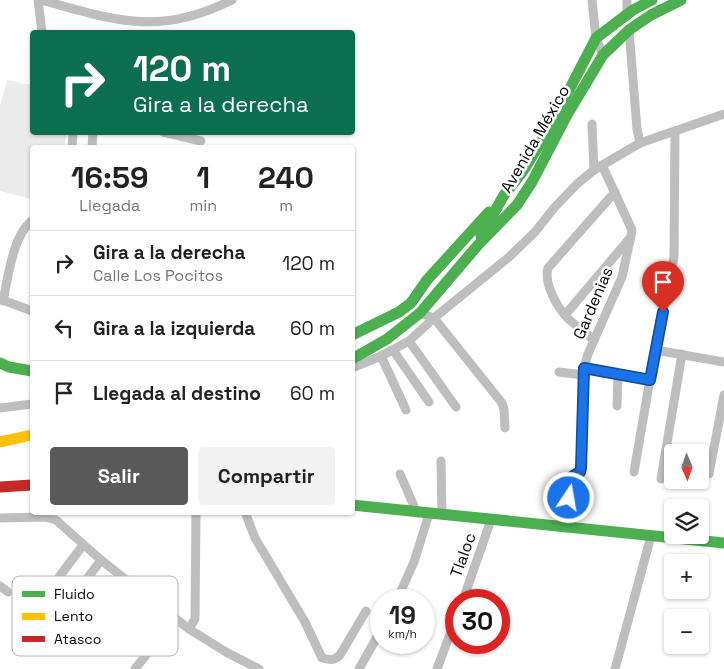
<!DOCTYPE html>
<html lang="es">
<meta charset="utf-8">
<style>
body{margin:0;font-family:"Space Grotesk",sans-serif;background:#f2f2f2;color:#222;height:100vh;display:flex;flex-direction:column;font-size:19px;white-space:nowrap}
*{box-sizing:border-box;margin:0}
p{font-size:16px;color:#767676}
.icon{flex:none;width:28px;height:28px;fill:none;stroke:currentColor;stroke-width:2;stroke-linecap:round;stroke-linejoin:round}
.map{position:relative;flex:1;overflow:hidden}
.drawer{position:absolute;left:30px;top:145px;width:325px;height:370px;display:flex;flex-direction:column;background:#fff;border-radius:5px;box-shadow:0 1px 4px #0004}
.drawer>*{flex:none}
.banner{position:absolute;left:30px;top:30px;width:325px;height:105px;border-radius:5px;box-shadow:0 1px 4px #0004;background:#0b6e4f;color:#fff;overflow:hidden}
.needle{width:32px;rotate:178deg}
.tools{position:absolute;left:664px;top:444px;display:grid;gap:10px}
.tools a{display:grid;place-items:center;width:45px;height:45px;border-radius:5px;background:#fff;box-shadow:0 1px 4px #0004;font-size:25px}
.speed{position:absolute;left:370px;top:589px;display:flex;gap:10px;font-size:25px;font-weight:700;text-align:center}
.speed>*{display:grid;place-content:center;width:65px;height:65px;border-radius:50%;background:#fff;box-shadow:0 1px 4px #0004;line-height:1}
.speed small{font-size:12px;font-weight:400}
.speed .limit{border:8px solid #d22;background:#fff;color:#111}
.pin{position:absolute;display:grid;place-items:center;width:42px;height:42px;color:#fff;margin:-51px -21px;border-radius:50% 50% 50% 0;rotate:-45deg;box-shadow:0 0 5px #0007}
.pin .icon{rotate:45deg}
.me{position:absolute;width:55px;margin:-28px;rotate:12deg;stroke-linejoin:round;filter:drop-shadow(0 0 4px #0008)}
.turn{display:flex;align-items:center;gap:18px;height:105px;padding:0 20px;font-size:22px}
.turn .icon{width:65px;height:65px;stroke-width:2.5}
.turn b{display:block;font-size:35px;line-height:42px}
.eta{display:flex;justify-content:space-evenly;align-items:center;height:85px;text-align:center}
.eta b{font-size:30px;font-weight:700;line-height:35px}
.button{display:flex;gap:10px;margin-top:auto;padding:10px 20px}
.button a{flex:1;height:58px;border-radius:5px;background:#595959;color:#fff;font-size:20px;font-weight:700;line-height:58px;text-align:center}
.button a+a{background:#f2f2f2;color:#222}
ul{padding:0;list-style:none}
li{display:flex;align-items:center;gap:15px;height:65px;padding:0 20px;border-top:1px solid #e0e0e0}
li div{flex:1}
li b{display:block;font-size:19px}
li em{font-style:normal}
.map>svg:first-child{display:block}
.green{fill:#ebebeb}
.lines{fill:none;stroke-linecap:round;stroke-linejoin:round}
.street{stroke:#bebebe;stroke-width:9}
.fast{stroke:#4caf50;stroke-width:11}
.slow{stroke:#ffc107;stroke-width:11}
.jam{stroke:#c62828;stroke-width:11}
.route-casing{stroke:#114b97;stroke-width:12}
.route{stroke:#1a73e8;stroke-width:9}
.labels{text-anchor:middle;dominant-baseline:central;stroke-width:5;stroke-linejoin:round;paint-order:stroke}
.street-label{font-size:16px;fill:#000;stroke:#fff}
.key{fill:#fff;stroke:#b2b2b2;stroke-width:1}
.key-label{font-size:14px;fill:#000}
</style>
<div class="map">
<svg width="724" height="669" viewBox="0 0 724 669">
<rect width="100%" height="100%" fill="#fff"/>
<path class="green" d="M7 80 32 85V132L67 133 64 147 32 148V199L0 191V106Z"/>
<g class="lines">
<g class="street">
<path d="M38 0 42 32"/>
<path d="M41 0C115 20 158 37 232 0"/>
<path d="M592 0 596 38 603 55"/>
<path d="M627 0V13"/>
<path d="M629 30 637 129 640 143"/>
<path d="M592 124 594 170"/>
<path d="M163 132 201 141"/>
<path d="M72 148 73 132"/>
<path d="M92 148 93 132"/>
<path d="M0 299 32 311"/>
<path d="M3 301C8 278 13 234 32 221"/>
<path d="M420 313 434 318 502 403 504 409 505 428"/>
<path d="M565 315 630 238"/>
<path d="M594 340C585 332 572 324 564 314 555 303 544 282 548 268L615 192"/>
<path d="M409 341 456 407"/>
<path d="M393 350 429 402"/>
<path d="M655 350 724 362"/>
<path d="M381 356 406 410"/>
<path d="M352 368 381 356 409 341 434 318 509 257 535 232 554 208 577 184 594 170 640 143 724 114"/>
<path d="M584 368 650 380"/>
<path d="M559 372 583 375"/>
<path d="M617 406 618 375"/>
<path d="M0 408 32 404"/>
<path d="M441 461 442 515"/>
<path d="M634 472 655 350 674 257 675 131"/>
<path d="M400 474 417 513"/>
<path d="M709 474 724 395"/>
<path d="M661 479 682 354"/>
<path d="M245 512 255 538 305 622 322 658C330 660 334 661 340 655L366 611"/>
<path d="M0 518 45 517 56 520 101 560 189 629 226 652 259 669"/>
<path d="M569 528 568 483 570 478 580 472 581 467 584 368 588 354 622 277 631 236 632 230 602 165"/>
<path d="M59 577 83 545"/>
<path d="M0 586 8 592"/>
<path d="M78 591 101 560"/>
<path d="M397 600 414 562 429 514"/>
<path d="M463 600 491 520"/>
<path d="M189 629 195 619 196 512"/>
<path d="M135 669 175 618"/>
<path d="M359 669 381 630"/>
<path d="M437 669 456 618"/>
<path d="M615 669 651 536"/>
</g>
<g class="fast">
<path d="M481 236 504 195 523 171 549 129 596 38 633 10 652 0"/>
<path d="M352 335 399 312 411 303 427 280 489 212"/>
<path d="M352 359 387 339 420 313 478 245 517 205 532 182 567 115 603 55 629 30 651 15 681 0"/>
<path d="M0 363 9 367 32 371"/>
<path d="M352 505 724 543"/>
</g>
<path class="slow" d="M0 442 32 435"/>
<path class="jam" d="M0 487 32 485"/>
</g>
<g class="lines">
<defs>
<path id="route" d="M569 498 570 478 580 472 581 468 584 368 650 380 663 312"/>
</defs>
<use href="#route" class="route-casing"/>
<use href="#route" class="route"/>
</g>
<g class="labels">
<g class="street-label">
<text transform="translate(535 139) rotate(-60)">Avenida México</text>
<text transform="translate(593 303) rotate(-67)">Gardenias</text>
<text transform="translate(463 555) rotate(-70)">Tlaloc</text>
</g>
</g>
<rect x="12" y="576" width="166" height="80" rx="8" class="key"/>
<rect x="22" y="591" width="23" height="6" fill="#4caf50"/>
<rect x="22" y="613" width="23" height="7" fill="#ffc107"/>
<rect x="22" y="636" width="23" height="6" fill="#c62828"/>
<g class="key-label">
<text x="54" y="599">Fluido</text>
<text x="54" y="621">Lento</text>
<text x="54" y="644">Atasco</text>
</g>
</svg>
<div class="tools">
<a><svg class="needle" viewBox="-14 -14 28 28"><path d="M0-13l5 13h-10z" fill="#e53935"/><path d="M0 13l5-13h-10z" fill="#767676"/></svg></a>
<a><svg class="icon" aria-label="layers" viewBox="0 0 24 24"><path d="M12 4l9 5-9 5-9-5zM3 14l9 5 9-5"/></svg></a>
<a>+</a>
<a>−</a>
</div>
<div class="speed"><div>19<small>km/h</small></div><div class="limit">30</div></div>
<div class="pin" style="left:663px;top:312px;background:#d93025"><svg class="icon" aria-label="arrive" viewBox="0 0 24 24"><path d="M6 21V4h12l-3 4 3 4H6"/></svg></div>
<svg class="me" style="left:569px;top:498px" viewBox="-20 -20 40 40"><circle r="17" fill="#1a73e8" stroke="#fff" stroke-width="3"/><path d="M0-11L8 9 0 5-8 9z" fill="#fff"/></svg>
<div class="banner">
<div class="turn"><svg class="icon" aria-label="right" viewBox="0 0 24 24"><path d="M7 20v-9h11M14 6l5 5-5 5"/></svg><div><b>120 m</b>Gira a la derecha</div></div>
</div>
<section class="drawer">
<div class="eta">
<div><b>16:59</b><p>Llegada</p></div>
<div><b>1</b><p>min</p></div>
<div><b>240</b><p>m</p></div>
</div>
<ul>
<li><svg class="icon" aria-label="right" viewBox="0 0 24 24"><path d="M7 20v-9h11M14 6l5 5-5 5"/></svg><div><b>Gira a la derecha</b><p>Calle Los Pocitos</p></div><em>120 m</em></li>
<li><svg class="icon" aria-label="left" viewBox="0 0 24 24"><path d="M17 20v-9H6M10 6l-5 5 5 5"/></svg><div><b>Gira a la izquierda</b></div><em>60 m</em></li>
<li><svg class="icon" aria-label="arrive" viewBox="0 0 24 24"><path d="M6 21V4h12l-3 4 3 4H6"/></svg><div><b>Llegada al destino</b></div><em>60 m</em></li>
</ul>
<div class="button"><a>Salir</a><a>Compartir</a></div>
</section>
</div>
